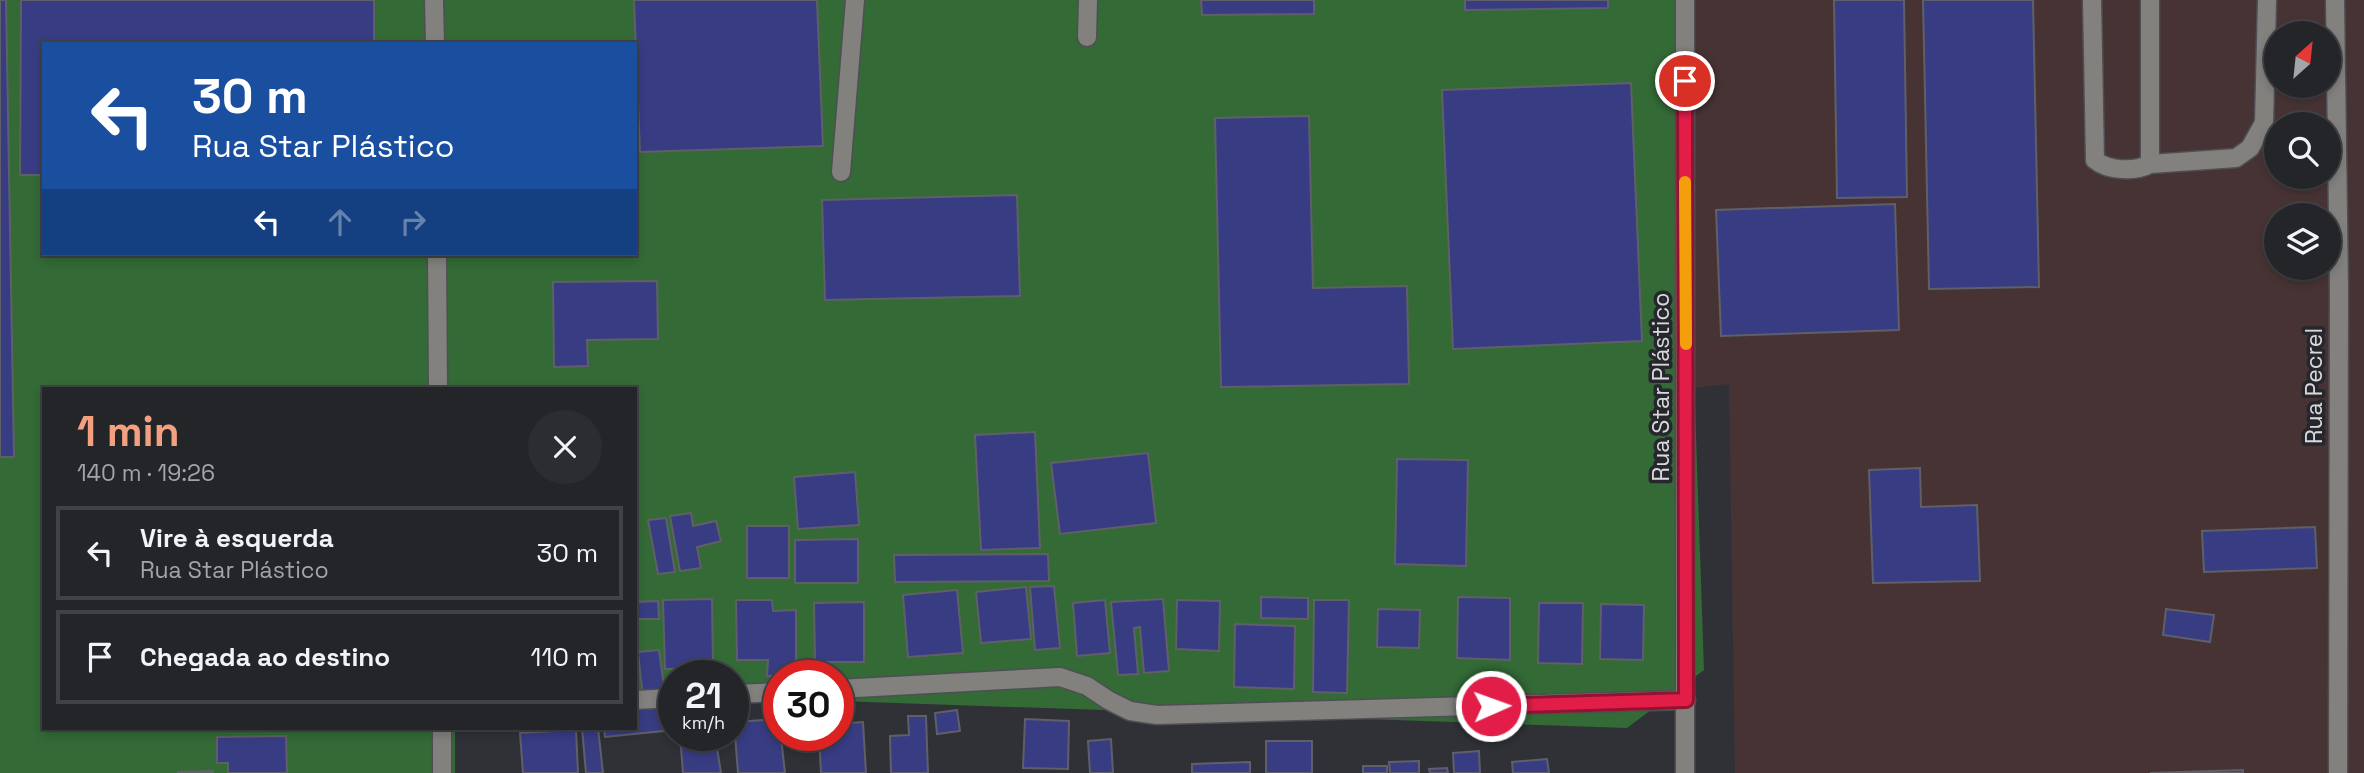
<!DOCTYPE html>
<html lang="pt">
<meta charset="utf-8">
<style>
body{margin:0;font-family:"Space Grotesk",sans-serif;background:#2c2d31;color:#f1f3f6;height:100vh;display:flex;flex-direction:column;font-size:26px;white-space:nowrap}
*{box-sizing:border-box;margin:0}
p{font-size:23px;color:#a3a5a8}
.icon{flex:none;width:38px;height:38px;fill:none;stroke:currentColor;stroke-width:2;stroke-linecap:round;stroke-linejoin:round}
.map{position:relative;flex:1;overflow:hidden}
.details{position:absolute;left:42px;top:387px;width:595px;height:343px;display:flex;flex-direction:column;background:#242529;border-radius:0px;box-shadow:0 4px 10px #0003,0 0 0 2px #414246}
.details>*{flex:none}
.guide{position:absolute;left:42px;top:42px;width:595px;height:214px;border-radius:0px;box-shadow:0 4px 10px #0003,0 0 0 2px #414246;background:#1a4fa0;color:#fff;overflow:hidden}
.needle{width:46px;rotate:27deg}
.buttons{position:absolute;left:2264px;top:21px;display:grid;gap:14px}
.buttons a{display:grid;place-items:center;width:77px;height:77px;border-radius:50%;background:#242529;box-shadow:0 4px 10px #0003,0 0 0 2px #414246;font-size:35px}
.speed{position:absolute;left:658px;top:660px;display:flex;gap:14px;font-size:35px;font-weight:700;text-align:center}
.speed>*{display:grid;place-content:center;width:91px;height:91px;border-radius:50%;background:#242529;box-shadow:0 4px 10px #0003,0 0 0 2px #414246;line-height:1}
.speed small{font-size:18px;font-weight:400}
.speed .limit{border:10px solid #d22;background:#fff;color:#111}
.pin{position:absolute;display:grid;place-items:center;width:60px;height:60px;color:#fff;margin:-30px;border:4px solid #fff;border-radius:50%;box-shadow:0 2px 7px #0007}
.me{position:absolute;width:77px;margin:-38px;rotate:88deg;stroke-linejoin:round;filter:drop-shadow(0 0 5px #0008)}
.turn{display:flex;align-items:center;gap:24px;height:147px;padding:0 35px;font-size:32px}
.turn .icon{width:91px;height:91px;stroke-width:2.5}
.turn b{display:block;font-size:49px;line-height:60px}
.lanes{display:flex;align-items:center;height:66px;padding:0 35px;background:#0003;justify-content:center;gap:35px;direction:ltr}
.lanes .off{opacity:.35}
.round{display:grid;place-items:center;flex:none;width:74px;height:74px;border-radius:37px;background:#2c2d31}
.headline{display:flex;align-items:center;justify-content:space-between;height:119px;padding:0 35px}
h1{font-size:42px;font-weight:800;line-height:52px;color:#f2a080}
ul{padding:0;list-style:none}
li{display:flex;align-items:center;gap:21px;height:94px;margin:0 14px 10px;padding:0 21px;border:4px solid #414246;border-radius:0px}
li div{flex:1}
li b{display:block;font-size:26px}
li em{font-style:normal}
.map>svg:first-child{display:block}
.industrial{fill:#473334;fill-rule:evenodd}
.green{fill:#336a36;fill-rule:evenodd}
.building{fill:#383c83;stroke:#5f6067;stroke-width:2}
.lines{fill:none;stroke-linecap:round;stroke-linejoin:round}
.minor-casing{stroke:#4e4f55;stroke-width:21}
.minor{stroke:#82817e;stroke-width:18}
.route-casing{stroke:#92132f;stroke-width:18}
.route{stroke:#e11d48;stroke-width:12}
.slow{stroke:#f59e0b;stroke-width:12}
.labels{text-anchor:middle;dominant-baseline:central;stroke-width:7;stroke-linejoin:round;paint-order:stroke}
.street-label{font-size:23px;fill:#d8d9dd;stroke:#26272d}
</style>
<div class="map">
<svg width="2364" height="773" viewBox="0 0 2364 773">
<rect width="100%" height="100%" fill="#303137"/>
<path class="industrial" d="M0 0H2364V773H1735L1729 384 635 506V388H44ZM2277 33H2329V86H2277ZM44 44H635V254H44ZM2277 124H2329V177H2277ZM2277 215H2329V268H2277Z"/>
<path class="green" d="M0 0H1681L1704 670 1627 728 838 701V676H779V699L733 697V676H674V695L635 694V388H44V728H455V773H0ZM44 44H635V254H44Z"/>
<g class="building">
<path d="M0 0H6L14 457H0Z"/>
<path d="M21 0H374V44H44V175H20Z"/>
<path d="M634 0H817L823 146 640 152Z"/>
<path d="M1201 0H1314V14L1202 15Z"/>
<path d="M1465 0H1608V8L1465 10Z"/>
<path d="M1834 0H1904L1907 197 1837 198Z"/>
<path d="M1923 0H2033L2039 287 1929 289Z"/>
<path d="M1631 83 1642 341 1453 349 1442 90Z"/>
<path d="M1309 116 1313 288 1407 286 1409 384 1221 387 1215 118Z"/>
<path d="M1017 195 1020 296 825 300 822 200Z"/>
<path d="M1895 204 1899 330 1721 336 1716 210Z"/>
<path d="M657 281 658 339 587 340 588 366 554 367 553 282Z"/>
<path d="M1035 432 1040 548 981 550 975 435Z"/>
<path d="M1148 453 1156 523 1060 534 1051 463Z"/>
<path d="M1397 459 1468 460 1466 566 1395 564Z"/>
<path d="M1920 468 1921 507 1977 505 1980 581 1873 583 1869 470Z"/>
<path d="M855 472 859 525 798 529 794 477Z"/>
<path d="M691 513 693 526 716 521 721 541 697 547 701 568 680 571 670 516Z"/>
<path d="M666 518 675 572 658 574 648 520Z"/>
<rect x="747" y="526" width="42" height="52"/>
<path d="M2315 527 2317 568 2204 572 2202 531Z"/>
<path d="M858 539V583H795V540Z"/>
<path d="M1048 554 1049 581 895 582 894 555Z"/>
<path d="M1054 586 1060 648 1035 650 1030 587Z"/>
<path d="M1026 587 1031 639 981 643 976 592Z"/>
<path d="M957 590 963 653 908 657 903 595Z"/>
<path d="M1261 597 1308 598V619L1261 618Z"/>
<path d="M1458 597 1510 598V660L1457 658Z"/>
<path d="M712 599 713 668 665 669 663 600Z"/>
<path d="M1163 599 1169 671 1144 673 1140 627 1134 628 1138 674 1118 675 1111 602Z"/>
<path d="M736 600H772L773 611 796 610V676H767L768 660H737Z"/>
<path d="M1105 600 1110 653 1077 656 1073 603Z"/>
<path d="M1177 600 1220 601 1219 651 1176 649Z"/>
<path d="M1314 600H1349L1347 693 1313 692Z"/>
<path d="M658 601 659 619H635V602Z"/>
<path d="M864 602V662H815L814 603Z"/>
<path d="M1539 603H1583L1582 664 1538 663Z"/>
<path d="M1601 604 1644 605 1643 660 1600 659Z"/>
<path d="M1378 609 1420 610 1419 648 1377 647Z"/>
<path d="M2166 609 2214 615 2210 642 2163 635Z"/>
<path d="M1235 624 1295 626 1294 689 1234 687Z"/>
<path d="M659 650 665 694 643 697 638 652Z"/>
<path d="M670 706 673 730 605 737 604 728H635V709Z"/>
<path d="M957 710 960 731 937 734 935 713Z"/>
<path d="M908 716H926L928 773H891L890 736 909 735Z"/>
<path d="M779 719 785 773H738L734 722Z"/>
<path d="M1025 719 1069 721 1068 769 1023 768Z"/>
<path d="M863 722 866 773H821L819 735H838V724Z"/>
<path d="M582 728H598L603 773H586Z"/>
<path d="M576 730 578 773H523L520 733Z"/>
<path d="M680 735H715L721 773H683Z"/>
<path d="M286 736 287 773H228V763H217V737Z"/>
<path d="M1111 739 1113 773H1090L1088 741Z"/>
<rect x="1266" y="741" width="46" height="32"/>
<path d="M1479 751 1480 773H1454L1453 753Z"/>
<path d="M1547 759 1549 773H1513L1512 762Z"/>
<path d="M1419 761V773H1390L1389 762Z"/>
<path d="M1250 762V773H1192V764Z"/>
<rect x="1363" y="766" width="24" height="7"/>
<path d="M1447 768 1448 773H1430L1429 769Z"/>
<path d="M2243 770V773H2150Z"/>
<path d="M213 771V773H178V772Z"/>
</g>
<g class="lines">
<defs>
<g id="minor">
<path d="M434 0 435 44"/>
<path d="M1685 0V773"/>
<path d="M2092 0 2095 160C2108 171 2135 172 2150 164L2236 158 2250 148 2264 123 2267 0"/>
<path d="M2335 0 2339 288 2338 773"/>
<path d="M1087 37 1088 0"/>
<path d="M2150 164V0"/>
<path d="M841 172 855 0"/>
<path d="M437 254 438 388"/>
<path d="M838 689 1060 677 1087 686 1108 700 1130 711 1157 715 1686 700"/>
<path d="M733 694 779 692"/>
<path d="M635 700 674 698"/>
<path d="M442 728V773"/>
</g>
</defs>
<use href="#minor" class="minor-casing"/>
<use href="#minor" class="minor"/>
</g>
<g class="lines">
<defs>
<path id="route" d="M1491 706 1686 700 1685 81"/>
</defs>
<use href="#route" class="route-casing"/>
<use href="#route" class="route"/>
<path class="slow" d="M1685 182 1686 344"/>
</g>
<g class="labels">
<g class="street-label">
<text transform="translate(2314 386) rotate(-90)">Rua Pecrel</text>
<text transform="translate(1661 387) rotate(-90)">Rua Star Plástico</text>
</g>
</g>
</svg>
<div class="buttons">
<a><svg class="needle" viewBox="-14 -14 28 28"><path d="M0-13l5 13h-10z" fill="#e53935"/><path d="M0 13l5-13h-10z" fill="#a3a5a8"/></svg></a>
<a><svg class="icon" aria-label="search" viewBox="0 0 24 24"><circle cx="10" cy="10" r="6"/><path d="M15 15l6 6"/></svg></a>
<a><svg class="icon" aria-label="layers" viewBox="0 0 24 24"><path d="M12 4l9 5-9 5-9-5zM3 14l9 5 9-5"/></svg></a>
</div>
<div class="speed"><div>21<small>km/h</small></div><div class="limit">30</div></div>
<div class="pin" style="left:1685px;top:81px;background:#d93025"><svg class="icon" aria-label="arrive" viewBox="0 0 24 24"><path d="M6 21V4h12l-3 4 3 4H6"/></svg></div>
<svg class="me" style="left:1491px;top:706px" viewBox="-20 -20 40 40"><circle r="17" fill="#e11d48" stroke="#fff" stroke-width="3"/><path d="M0-11L8 9 0 5-8 9z" fill="#fff"/></svg>
<div class="guide">
<div class="turn"><svg class="icon" aria-label="left" viewBox="0 0 24 24"><path d="M17 20v-9H6M10 6l-5 5 5 5"/></svg><div><b>30 m</b>Rua Star Plástico</div></div>
<div class="lanes"><svg class="icon" aria-label="left" viewBox="0 0 24 24"><path d="M17 20v-9H6M10 6l-5 5 5 5"/></svg><svg class="icon off" aria-label="ahead" viewBox="0 0 24 24"><path d="M12 20V5M6 11l6-6 6 6"/></svg><svg class="icon off" aria-label="right" viewBox="0 0 24 24"><path d="M7 20v-9h11M14 6l5 5-5 5"/></svg></div>
</div>
<section class="details">
<div class="headline"><div><h1>1 min</h1><p>140 m · 19:26</p></div><a class="round"><svg class="icon" aria-label="close" viewBox="0 0 24 24"><path d="M6 6l12 12M18 6L6 18"/></svg></a></div>
<ul>
<li><svg class="icon" aria-label="left" viewBox="0 0 24 24"><path d="M17 20v-9H6M10 6l-5 5 5 5"/></svg><div><b>Vire à esquerda</b><p>Rua Star Plástico</p></div><em>30 m</em></li>
<li><svg class="icon" aria-label="arrive" viewBox="0 0 24 24"><path d="M6 21V4h12l-3 4 3 4H6"/></svg><div><b>Chegada ao destino</b></div><em>110 m</em></li>
</ul>
</section>
</div>
